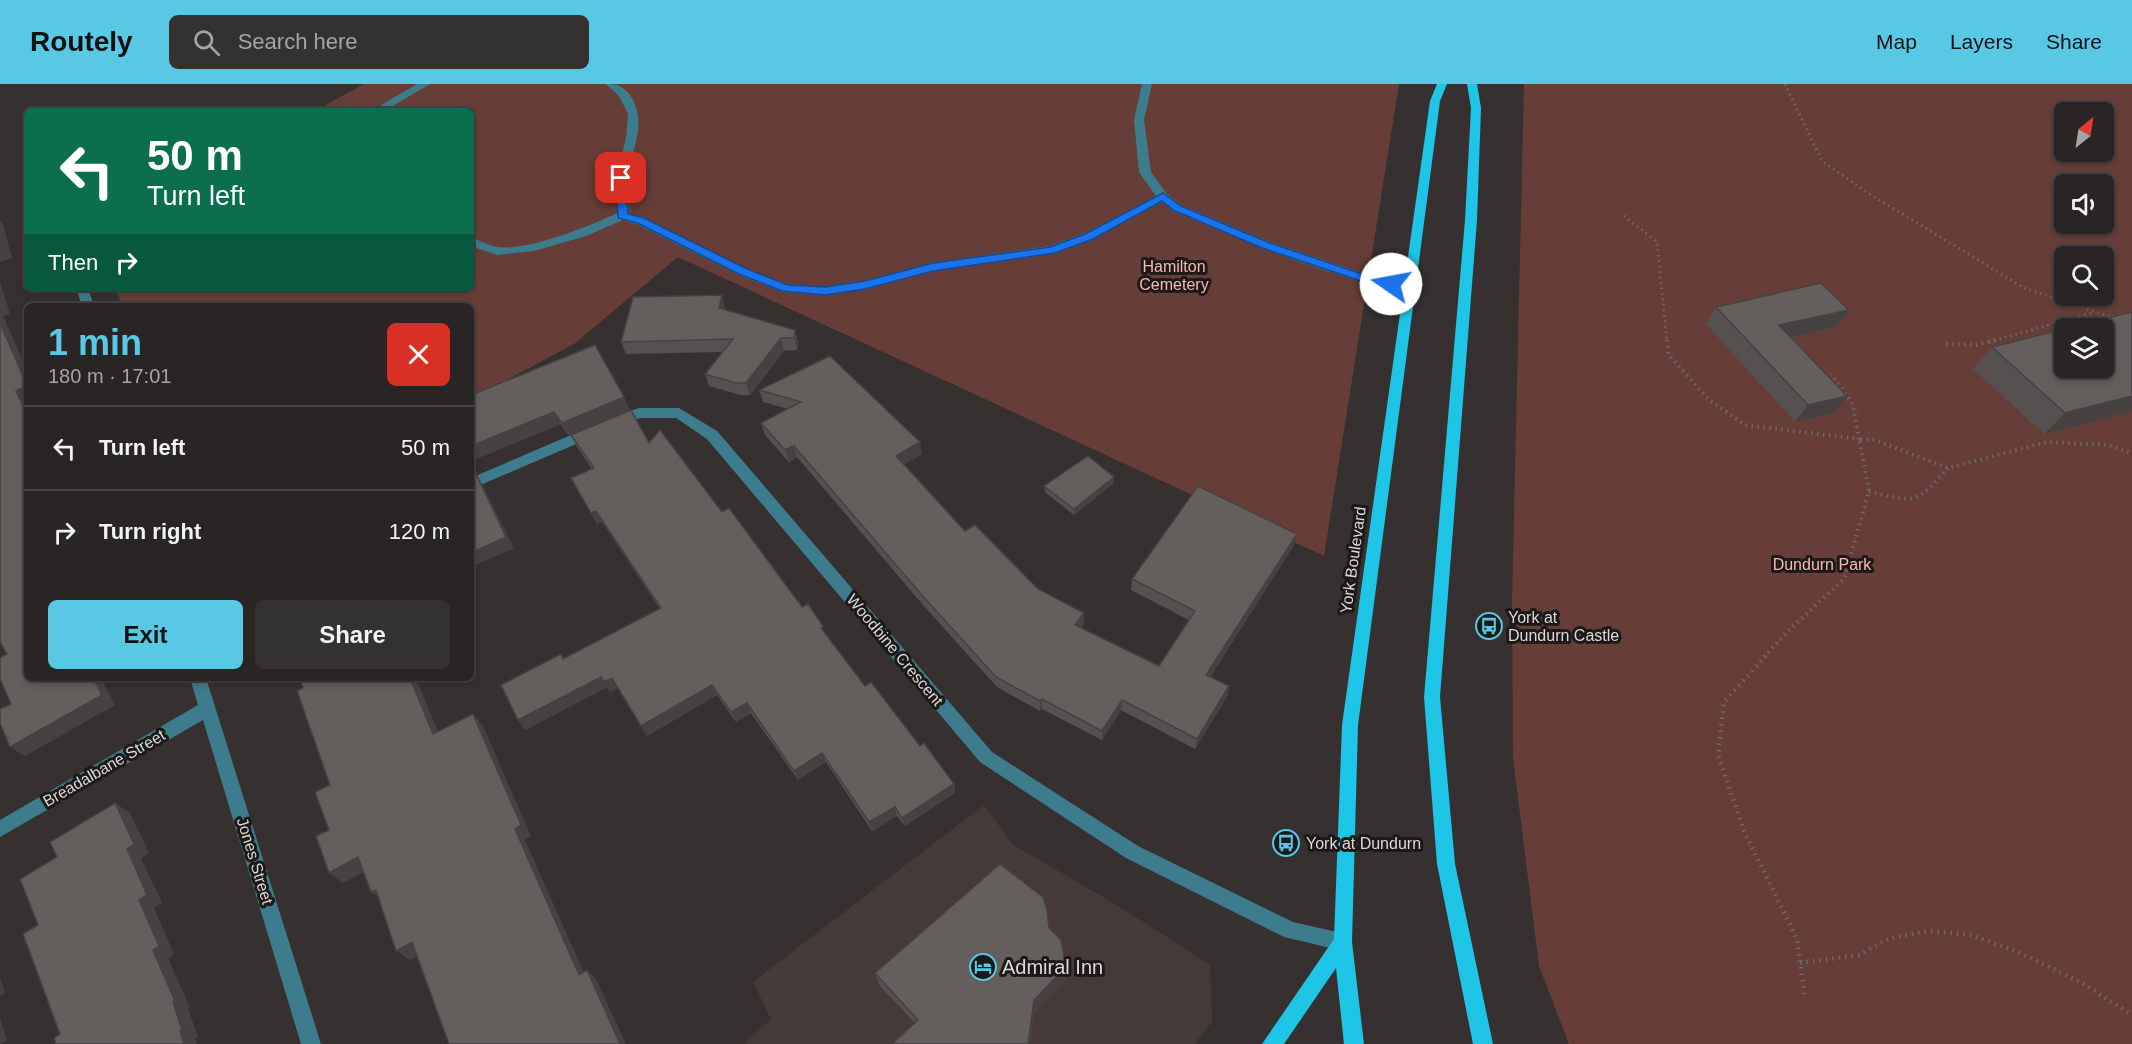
<!DOCTYPE html>
<meta charset="utf-8">
<style>
body{margin:0;font-family:Helvetica,sans-serif;background:#343131;color:#f1f3f6;height:100vh;display:flex;flex-direction:column;font-size:22px;white-space:nowrap}
*{box-sizing:border-box;margin:0}
p{font-size:20px;color:#a5a5a6}
.icon{flex:none;width:33px;height:33px;fill:none;stroke:currentColor;stroke-width:2;stroke-linecap:round;stroke-linejoin:round}
.map{position:relative;flex:1;overflow:hidden}
.drawer{position:absolute;left:24px;top:219px;width:450px;height:378px;display:flex;flex-direction:column;background:#282524;border-radius:9px;box-shadow:0 3px 9px #0003,0 0 0 2px #444241}
.drawer>*{flex:none}
.banner{position:absolute;left:24px;top:24px;width:450px;height:183px;border-radius:9px;box-shadow:0 3px 9px #0003,0 0 0 2px #444241;background:#0b6e4f;color:#fff;overflow:hidden}
.needle{width:39px;rotate:30deg}
.fabs{position:absolute;left:2054px;top:18px;display:grid;gap:12px}
.fabs a{display:grid;place-items:center;width:60px;height:60px;border-radius:9px;background:#282524;box-shadow:0 3px 9px #0003,0 0 0 2px #444241;font-size:30px}
.pin{position:absolute;display:grid;place-items:center;width:51px;height:51px;color:#fff;margin:-26px;border-radius:12px;box-shadow:0 3px 9px #0006}
.me{position:absolute;width:66px;margin:-33px;rotate:282deg;stroke-linejoin:round;filter:drop-shadow(0 0 4px #0008)}
.turn{display:flex;align-items:center;gap:21px;height:126px;padding:0 24px;font-size:27px}
.turn .icon{width:78px;height:78px;stroke-width:2.5}
.turn b{display:block;font-size:42px;line-height:51px}
.then{display:flex;align-items:center;height:57px;padding:0 24px;background:#0003;gap:12px;font-size:22px}
.round{display:grid;place-items:center;flex:none;width:63px;height:63px;border-radius:9px;background:#343131}
.head{display:flex;align-items:center;justify-content:space-between;height:102px;padding:0 24px}
h1{font-size:36px;font-weight:600;line-height:45px;color:#58c8e4}
.cta{display:flex;gap:12px;margin-top:auto;padding:12px 24px}
.cta a{flex:1;height:69px;border-radius:9px;background:#58c8e4;color:#111;font-size:24px;font-weight:600;line-height:69px;text-align:center}
.cta a+a{background:#343131;color:#f1f3f6}
ul{padding:0;list-style:none}
li{display:flex;align-items:center;gap:18px;height:84px;padding:0 24px;border-top:2px solid #444241}
li div{flex:1}
li b{display:block;font-size:22px}
li em{font-style:normal}
header{display:flex;align-items:center;gap:36px;box-sizing:border-box;height:84px;padding:0 30px;background:#58c8e4;color:#111}
header strong{font-size:28px}
nav{display:flex;gap:33px;margin-inline-start:auto;font-size:21px}
.search{width:420px;height:54px;background:#343131;display:flex;align-items:center;gap:15px;box-sizing:border-box;padding:0 21px;border-radius:9px;color:#a5a5a6;font-size:22px}
.map>svg:first-child{display:block}
.built{fill:#463a38}
.green{fill:#663e37;fill-rule:evenodd}
.lines{fill:none;stroke-linecap:round;stroke-linejoin:round}
.path-far2{stroke:#6d6968;stroke-width:3;stroke-dasharray:1.5 4;stroke-linecap:butt}
.path-far1{stroke:#6d6968;stroke-width:4;stroke-dasharray:1.5 4.5;stroke-linecap:butt}
.path{stroke:#6d6968;stroke-width:4.5;stroke-dasharray:1.5 5;stroke-linecap:butt}
.minor{fill:#3d7c8c;fill-rule:evenodd}
.major{fill:#1fc5e6;fill-rule:evenodd}
.wall{fill:#565150}
.shaded-wall{fill:#464241}
.building{fill:#645e5d;stroke:#464241;stroke-width:1.5}
.route{fill:#1a73e8;stroke:#114b97;stroke-width:1.5}
.labels{text-anchor:middle;dominant-baseline:central;stroke-width:6;stroke-linejoin:round;paint-order:stroke}
.park-label{font-size:16px;fill:#f8baae;stroke:#1c1919}
.street-label{font-size:16px;fill:#dcd9d8;stroke:#1c1919}
.poi-label{font-size:16px;fill:#dcd9d8;stroke:#1c1919;text-anchor:start}
.near-poi-label{font-size:20px;fill:#dcd9d8;stroke:#1c1919;text-anchor:start}
</style>
<header>
<strong>Routely</strong>
<div class="search"><svg class="icon" aria-label="search" viewBox="0 0 24 24"><circle cx="10" cy="10" r="6"/><path d="M15 15l6 6"/></svg>Search here</div>
<nav><a>Map</a><a>Layers</a><a>Share</a></nav>
</header>
<div class="map">
<svg width="2132" height="960" viewBox="0 0 2132 960">
<rect width="100%" height="100%" fill="#363130"/>
<path class="built" d="M984 721 1012 760 1120 823 1210 881 1212 938 1194 960H743L771 935 753 898Z"/>
<g class="green">
<path d="M364 0H1399L1324 472 678 173 574 260 471 315V222H122L116 204H471V27H315Z"/>
<path d="M1524 0H2132V960H1569L1539 882 1513 674 1512 517ZM2064 28H2103V68H2064ZM2064 100H2103V140H2064ZM2064 172H2103V212H2064ZM2064 244H2103V284H2064Z"/>
</g>
<g class="lines">
<g class="path-far2">
<path d="M1785 0 1822 77 1868 109 2024 204 2117 235"/>
<path d="M1624 132 1657 158 1667 258"/>
<path d="M1989 258 2095 228"/>
</g>
<g class="path-far1">
<path d="M1667 256 1668 270 1708 315 1745 341 1859 355 1853 321 1831 290"/>
<path d="M1946 260 1977 261 1995 256"/>
<path d="M1869 407C1914 419 1917 420 1948 384"/>
<path d="M1764 573 1787 548 1844 495 1869 407 1859 355 1875 356 1948 384 2047 358 2108 361 2132 369"/>
</g>
<g class="path">
<path d="M1766 572 1724 618 1718 671 1744 747 1797 855 1805 914"/>
<path d="M1800 879 1859 871 1890 854 1928 847 1971 851 2016 867 2084 900 2132 931"/>
</g>
<g class="minor">
<path d="M417 0H430L384 27H371Z"/>
<path d="M606 0C617 0 623 2 630 11 648 38 632 64 628 93 626 105 630 118 629 130L644 134 747 185 787 201 825 203 865 197 932 179 1049 162 1085 149 1156 112 1139 88 1134 36 1142 0H1152L1144 36 1151 88 1167 110 1181 121 1270 158 1374 193 1410 199 1416 203 1410 207C1328 194 1250 159 1173 127L1162 118 1093 155 1055 169 932 187 865 205 825 211 782 208 739 191 636 140 623 136 586 152 534 167 497 171 471 162V154C480 156 489 162 498 163 530 167 588 142 618 129L616 96 626 54 628 30 619 12Z"/>
<path d="M76 204H88L94 222H82Z"/>
<path d="M639 324H679L717 347 992 668 1138 762 1293 838 1350 851 1352 858 1350 865 1343 867 1284 853 1126 774 980 678 707 355 676 334H640L614 343 607 338 609 334Z"/>
<path d="M592 342 597 343 599 347 597 351 471 405V394Z"/>
<path d="M190 594H206L321 960H301L203 636 0 753V736L198 621Z"/>
</g>
<g class="major">
<path d="M1437 0H1447L1440 17 1358 641 1352 858 1364 960H1344L1336 884 1284 960H1262L1334 855 1342 641 1430 17Z"/>
<path d="M1467 0H1477L1481 24 1477 136 1440 613 1455 780 1493 960H1473L1437 780 1424 613 1465 136 1471 24Z"/>
</g>
</g>
<g class="wall">
<path d="M1716 223 1836 243 1791 254 1834 329 1795 338 1706 240Z"/>
<path d="M725 224V226L795 246 798 259 797 266 784 267 750 311H740L709 302 705 290 723 268 626 270 621 258Z"/>
<path d="M595 261 624 313 629 326 568 351 561 340 471 377Z"/>
<path d="M1992 263 2132 327 2044 350 1973 285Z"/>
<path d="M830 272 922 370 904 380 965 447 1038 505 1084 539 1081 544 1159 582 1189 536 1131 506 1132 495 1294 461 1210 593 1229 602 1227 613 1195 665 1121 626 1102 656 1042 625 1040 627 997 603 923 521 797 373 789 378 765 351 761 339 788 325 763 318 759 306Z"/>
<path d="M571 351 649 359 722 428 825 549 865 602 954 700 955 709 905 742 897 732 872 747 826 678 798 696 751 629 736 638 717 611 647 652 618 604 610 608 607 603 525 646 561 570 563 575 660 525 602 438 597 440 571 394 592 385 577 363Z"/>
<path d="M1114 399 1074 431 1045 408 1044 402Z"/>
<path d="M1049 844 1066 896 1034 928 1030 960H892L915 939 880 902 875 889Z"/>
</g>
<g class="shaded-wall">
<path d="M0 136 3 140 12 174 0 178Z"/>
<path d="M0 198 10 230 3 232 27 286V301L0 239Z"/>
<path d="M722 211 725 224 723 237 719 224Z"/>
<path d="M1849 226 1836 243 1768 259 1779 241Z"/>
<path d="M795 246 798 259 797 266 794 254Z"/>
<path d="M781 254 784 267 750 311 746 299Z"/>
<path d="M27 302V329L16 307Z"/>
<path d="M1847 312 1834 329 1795 338 1808 321Z"/>
<path d="M2132 312V327L2044 350 2065 329Z"/>
<path d="M624 313 629 326 568 351 562 339Z"/>
<path d="M554 328 561 340 471 377V362Z"/>
<path d="M920 358 922 370 898 384 896 372Z"/>
<path d="M794 362 797 373 789 378 785 366Z"/>
<path d="M471 377 477 389 471 393Z"/>
<path d="M476 390 483 402 514 464 474 482 471 477V469Z"/>
<path d="M1114 393V399L1074 431V425Z"/>
<path d="M596 427 602 438 597 440 591 429Z"/>
<path d="M1297 450 1294 461 1204 601 1206 591Z"/>
<path d="M1084 529V539L1075 552V541Z"/>
<path d="M601 593 612 594 618 604 610 608 607 603 525 646 518 636Z"/>
<path d="M93 594H101L115 621 25 672 10 663Z"/>
<path d="M410 594H416L444 662 433 650Z"/>
<path d="M712 601 717 611 647 652 641 642Z"/>
<path d="M1229 602 1227 613 1195 665 1197 655Z"/>
<path d="M1042 615V625L1040 627V617Z"/>
<path d="M1122 616 1121 626 1102 656V647Z"/>
<path d="M747 619 751 629 736 638 731 628Z"/>
<path d="M473 630 483 642 531 752 525 756 589 900 579 891 515 745Z"/>
<path d="M822 669 826 678 798 696 794 687Z"/>
<path d="M954 700 955 709 905 742 902 734Z"/>
<path d="M115 719 130 729 149 769 141 774 162 819 154 824 174 870 168 874 190 924 188 925 198 953 195 954 197 960H184L153 866 139 816Z"/>
<path d="M895 723 897 732 872 747 869 738Z"/>
<path d="M358 773 372 784 343 799 329 789Z"/>
<path d="M376 806 384 818 371 808Z"/>
<path d="M412 858 425 867 410 876 396 867Z"/>
<path d="M1066 883V896L1034 928 1030 960H1028L1034 916Z"/>
<path d="M587 886 596 895 626 960H620Z"/>
<path d="M0 893 5 909 0 912Z"/>
<path d="M0 934 7 956 0 960Z"/>
</g>
<g class="building">
<path d="M1821 199 1849 226 1779 241 1847 312 1808 321 1716 223Z"/>
<path d="M722 211 719 224 795 246 794 254H781L746 299H736L705 290 733 255 621 258 633 213Z"/>
<path d="M2132 228V312L2065 329 1992 263 2064 245V284H2103V244H2067Z"/>
<path d="M0 239 27 301V302L16 307 27 329V594H93L102 611 10 663 0 639V625L11 620 0 595V574L7 570 0 558Z"/>
<path d="M595 261 624 313 562 339 554 328 471 362V311Z"/>
<path d="M830 272 920 358 896 372 965 447 975 441 1038 505 1084 529 1075 541 1159 582 1195 527 1132 495 1198 402 1297 450 1206 591 1229 602 1197 655 1122 616 1102 647 1042 615 1040 617 996 593 921 510 794 362 785 366 761 339 801 318 759 306Z"/>
<path d="M631 326 649 359 660 346 722 428 729 424 802 523 808 520 823 542 821 544 865 602 871 598 920 662 924 659 954 700 902 734 895 723 869 738 822 669 794 687 747 619 731 628 712 601 641 642 612 594 604 598 601 593 518 636 501 601 561 570 563 575 661 524 596 427 591 429 571 394 594 384 571 351Z"/>
<path d="M1088 372 1114 393 1074 425 1044 402Z"/>
<path d="M476 390 506 453 471 469V392Z"/>
<path d="M299 594H410L433 650 473 630 521 741 515 745 579 891 587 886 620 960H449L412 858 396 867 376 806 371 808 358 773 329 789 316 752 329 746 315 708 330 701 297 607 303 604Z"/>
<path d="M115 719 134 760 127 765 147 811 139 816 159 862 153 866 175 917 173 918 182 946 180 947 184 960H56L54 954 60 950 23 850 38 841 20 795 57 773 50 758Z"/>
<path d="M1000 780 1043 813 1047 826 1049 844 1061 856 1066 883 1034 916 1028 960H892L918 936 875 889Z"/>
</g>
<path class="route" d="M621 91 626 94 628 130 644 134 747 185 788 201 825 203 865 197 933 179 1050 163 1085 150 1163 109 1181 122 1270 159 1374 194 1395 197 1397 200 1391 204 1373 201 1262 164 1173 126 1162 117 1093 155 1055 169 933 187 865 205 825 211 782 207 739 190 637 139 618 134 616 94Z"/>
<defs>
<symbol id="bus-ring" viewBox="-11 -11 22 22"><circle r="9.5" fill="#1c1919" stroke="#58c8e4" stroke-width="1.5"/><path d="M-5-6H5V4H4V6H2V4H-2V6H-4V4H-5ZM-3.5-4V0h7V-4ZM-3.5 1.2v1.5H-2V1.2ZM2 1.2v1.5H3.5V1.2Z" fill="#58c8e4"/></symbol>
<symbol id="hotel-ring" viewBox="-11 -11 22 22"><circle r="9.5" fill="#1c1919" stroke="#58c8e4" stroke-width="1.5"/><path d="M-6-4.5h1.5V1H6V5H4.5V3h-9V5H-6ZM-4 0a1.8 1.8 0 1 1 3.6 0ZM.5 0V-2.5h3Q6-2.5 6 0Z" fill="#58c8e4"/></symbol>
</defs>
<g fill-rule="evenodd">
<use href="#bus-ring" x="1474" y="527" width="30" height="30"/>
<use href="#bus-ring" x="1271" y="744" width="30" height="30"/>
<use href="#hotel-ring" x="968" y="868" width="30" height="30"/>
</g>
<g class="labels">
<g class="park-label">
<text x="1174" y="182">Hamilton<tspan x="1174" dy="18">Cemetery</tspan></text>
<text x="1822" y="480">Dundurn Park</text>
</g>
<g class="street-label">
<text transform="translate(1353 476) rotate(-82)">York Boulevard</text>
<text transform="translate(895 566) rotate(50)">Woodbine Crescent</text>
<text transform="translate(104 684) rotate(-30)">Breadalbane Street</text>
<text transform="translate(255 777) rotate(73)">Jones Street</text>
</g>
<g class="poi-label">
<text x="1508" y="533">York at<tspan x="1508" dy="18">Dundurn Castle</tspan></text>
<text x="1306" y="759">York at Dundurn</text>
</g>
<g class="near-poi-label">
<text x="1002" y="883">Admiral Inn</text>
</g>
</g>
</svg>
<div class="fabs">
<a><svg class="needle" viewBox="-14 -14 28 28"><path d="M0-13l5 13h-10z" fill="#e53935"/><path d="M0 13l5-13h-10z" fill="#a5a5a6"/></svg></a>
<a><svg class="icon" aria-label="sound" viewBox="0 0 24 24"><path d="M4 9h4l5-4v14l-5-4H4zM17 9q2 3 0 6"/></svg></a>
<a><svg class="icon" aria-label="search" viewBox="0 0 24 24"><circle cx="10" cy="10" r="6"/><path d="M15 15l6 6"/></svg></a>
<a><svg class="icon" aria-label="layers" viewBox="0 0 24 24"><path d="M12 4l9 5-9 5-9-5zM3 14l9 5 9-5"/></svg></a>
</div>
<div class="pin" style="left:621px;top:94px;background:#d93025"><svg class="icon" aria-label="arrive" viewBox="0 0 24 24"><path d="M6 21V4h12l-3 4 3 4H6"/></svg></div>
<svg class="me" style="left:1391px;top:200px" viewBox="-20 -20 40 40"><circle r="19" fill="#fff"/><path d="M0-13L10 11 0 6-10 11z" fill="#1a73e8"/></svg>
<div class="banner">
<div class="turn"><svg class="icon" aria-label="left" viewBox="0 0 24 24"><path d="M17 20v-9H6M10 6l-5 5 5 5"/></svg><div><b>50 m</b>Turn left</div></div>
<div class="then">Then<svg class="icon" aria-label="right" viewBox="0 0 24 24"><path d="M7 20v-9h11M14 6l5 5-5 5"/></svg></div>
</div>
<section class="drawer">
<div class="head"><div><h1>1 min</h1><p>180 m · 17:01</p></div><a class="round" style="background:#d93025;color:#fff"><svg class="icon" aria-label="close" viewBox="0 0 24 24"><path d="M6 6l12 12M18 6L6 18"/></svg></a></div>
<ul>
<li><svg class="icon" aria-label="left" viewBox="0 0 24 24"><path d="M17 20v-9H6M10 6l-5 5 5 5"/></svg><div><b>Turn left</b></div><em>50 m</em></li>
<li><svg class="icon" aria-label="right" viewBox="0 0 24 24"><path d="M7 20v-9h11M14 6l5 5-5 5"/></svg><div><b>Turn right</b></div><em>120 m</em></li>
</ul>
<div class="cta"><a>Exit</a><a>Share</a></div>
</section>
</div>
